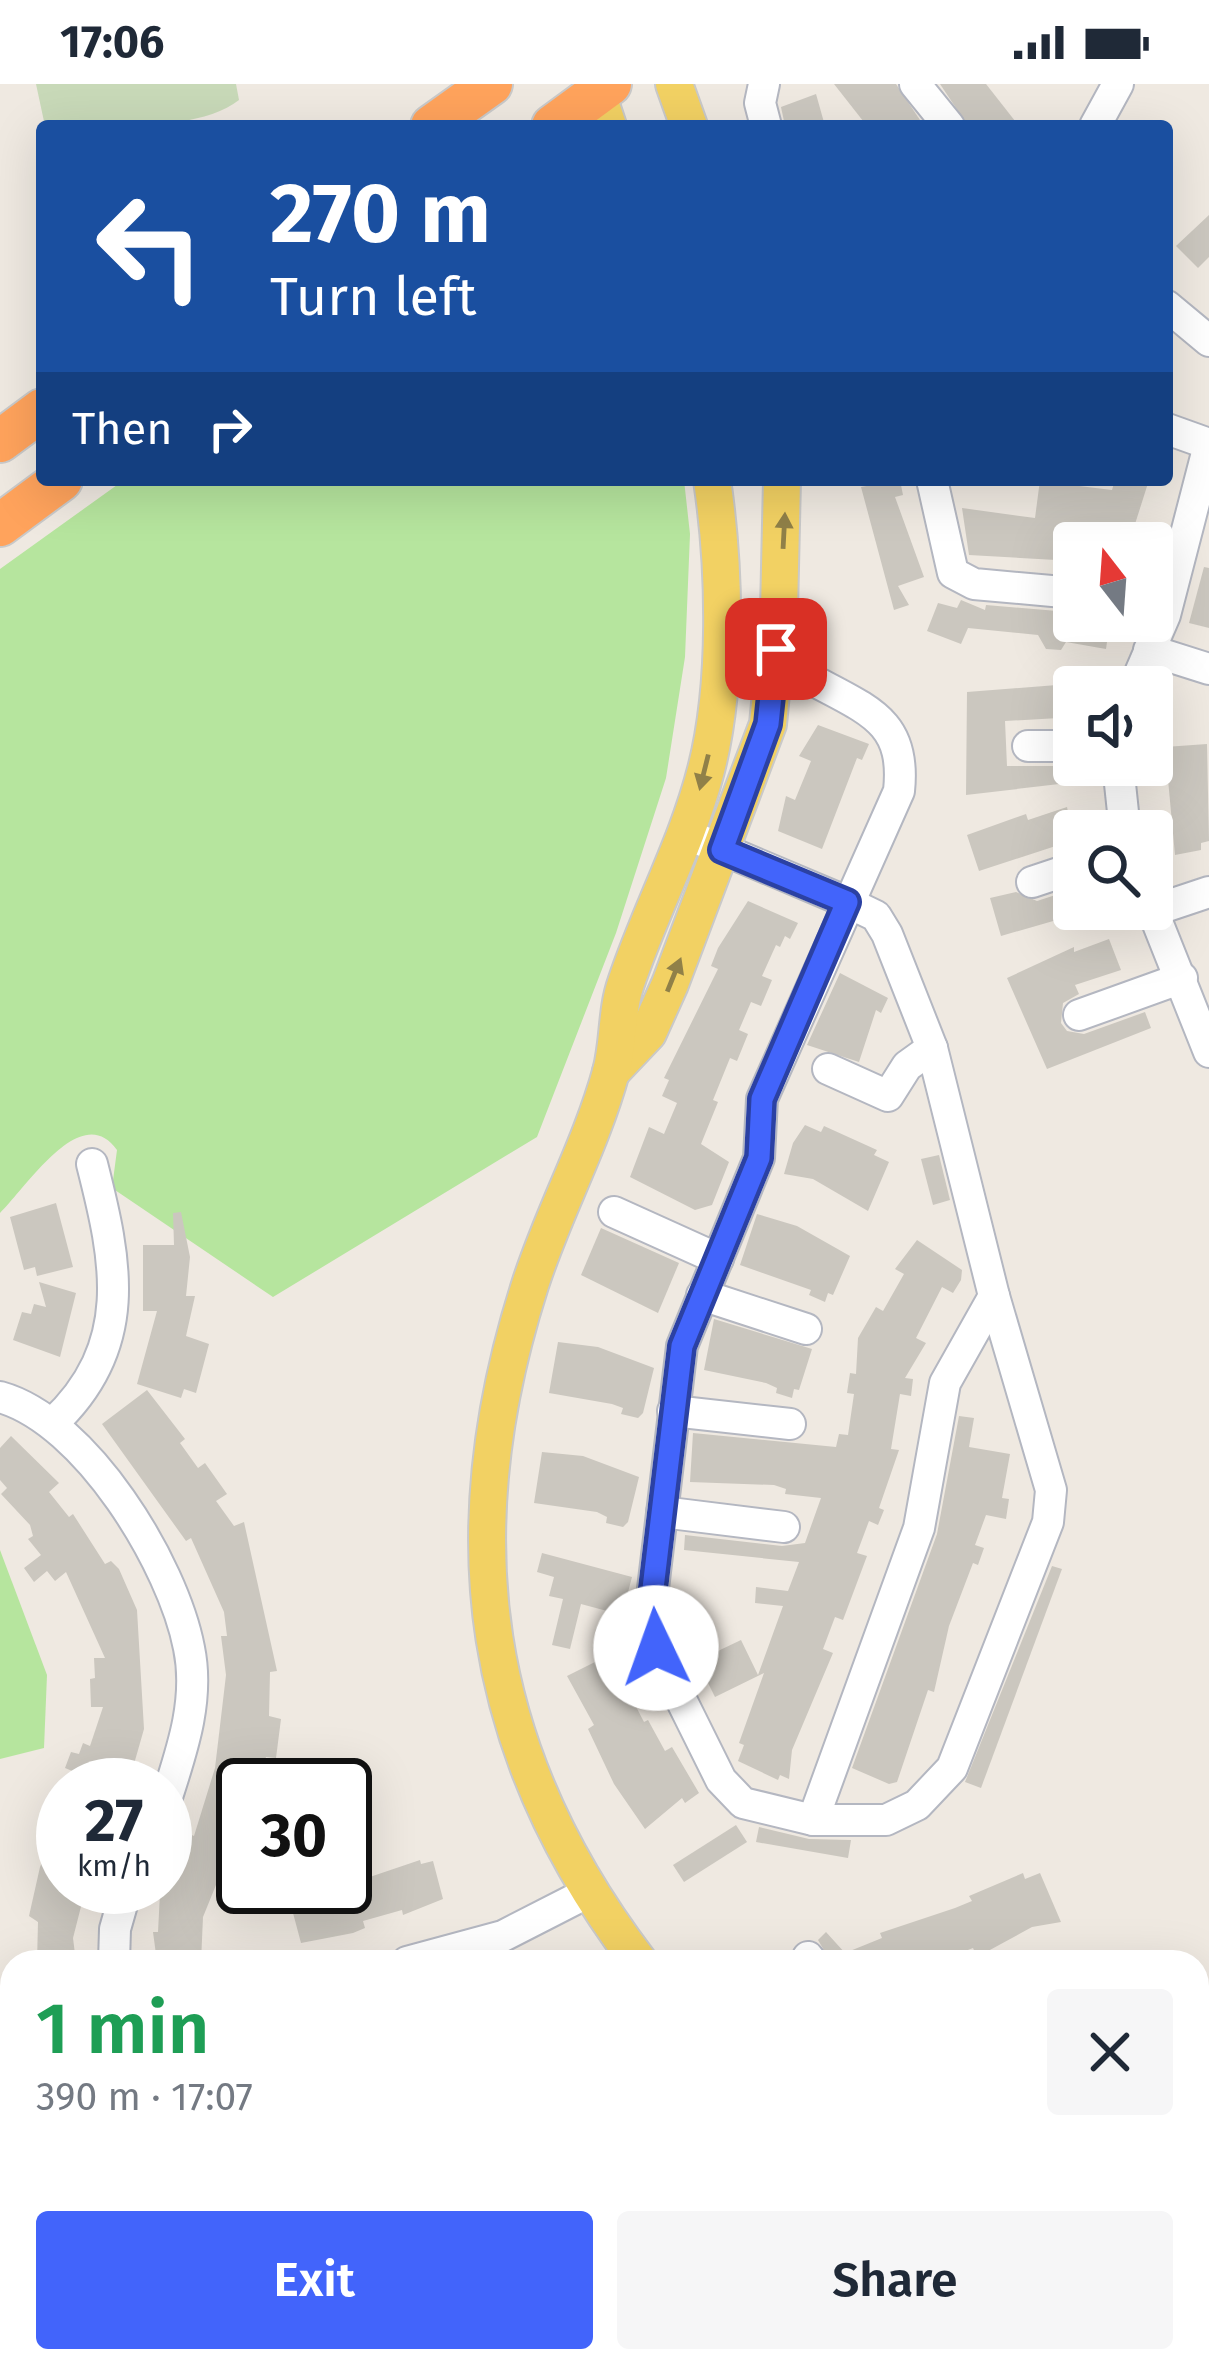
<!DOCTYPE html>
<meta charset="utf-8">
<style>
body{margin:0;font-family:"Fira Sans",sans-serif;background:#f6f6f7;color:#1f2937;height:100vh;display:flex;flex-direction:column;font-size:45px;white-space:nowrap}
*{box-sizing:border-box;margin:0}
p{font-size:39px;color:#747a83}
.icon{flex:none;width:66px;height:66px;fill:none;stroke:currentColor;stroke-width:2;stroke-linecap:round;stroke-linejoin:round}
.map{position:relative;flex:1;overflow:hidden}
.details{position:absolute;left:0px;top:1866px;width:1209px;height:423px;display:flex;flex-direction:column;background:#fff;border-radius:36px 36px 0 0;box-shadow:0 12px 48px #0002}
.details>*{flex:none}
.hud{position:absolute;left:36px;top:36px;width:1137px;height:366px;border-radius:12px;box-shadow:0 12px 48px #0002;background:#1a4fa0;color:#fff;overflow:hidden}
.needle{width:78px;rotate:343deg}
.tools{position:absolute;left:1053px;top:438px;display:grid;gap:24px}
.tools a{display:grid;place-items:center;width:120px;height:120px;border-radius:12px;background:#fff;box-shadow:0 12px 48px #0002;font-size:60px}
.speed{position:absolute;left:36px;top:1674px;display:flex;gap:24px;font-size:60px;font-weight:700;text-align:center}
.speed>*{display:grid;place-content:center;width:156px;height:156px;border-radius:50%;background:#fff;box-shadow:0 12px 48px #0002;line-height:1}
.speed small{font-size:30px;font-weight:400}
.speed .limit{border:6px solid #111;border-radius:18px;background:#fff;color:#111}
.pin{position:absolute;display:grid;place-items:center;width:102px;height:102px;color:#fff;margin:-51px;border-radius:24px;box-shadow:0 6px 18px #0006}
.me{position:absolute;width:132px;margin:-66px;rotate:357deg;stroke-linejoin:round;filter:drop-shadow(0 0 9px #0008)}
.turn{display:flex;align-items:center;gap:42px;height:252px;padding:0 36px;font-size:54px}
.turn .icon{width:156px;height:156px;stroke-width:2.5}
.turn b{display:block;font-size:84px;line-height:102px}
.then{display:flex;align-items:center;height:114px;padding:0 36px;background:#0003;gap:24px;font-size:45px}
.round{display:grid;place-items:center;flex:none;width:126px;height:126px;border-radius:12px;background:#f6f6f7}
.head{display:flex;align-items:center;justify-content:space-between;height:204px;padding:0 36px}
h1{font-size:72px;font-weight:600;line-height:90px;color:#1e9e55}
.button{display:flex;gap:24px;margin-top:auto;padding:24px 36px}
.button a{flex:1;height:138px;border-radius:12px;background:#4264fb;color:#fff;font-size:48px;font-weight:600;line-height:138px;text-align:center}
.button a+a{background:#f6f6f7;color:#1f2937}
.status{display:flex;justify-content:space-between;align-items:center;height:84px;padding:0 60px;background:#fff;direction:ltr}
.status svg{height:33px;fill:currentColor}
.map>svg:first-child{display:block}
.green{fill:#b6e59e}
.cemetery{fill:#c8d9b8}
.building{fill:#cbc7bf}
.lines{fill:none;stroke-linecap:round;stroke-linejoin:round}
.minor-casing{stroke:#b4b7c1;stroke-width:34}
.major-casing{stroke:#c9c9c9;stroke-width:40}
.highway-casing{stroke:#c9c9c9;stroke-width:46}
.minor{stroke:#fff;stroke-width:30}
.major{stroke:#f2d163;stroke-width:36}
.highway{stroke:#ffa35c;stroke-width:42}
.oneway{fill:#908048}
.route-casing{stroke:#2b41a3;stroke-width:30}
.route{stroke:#4264fb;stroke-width:21}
</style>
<div class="status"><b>17:06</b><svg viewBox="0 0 49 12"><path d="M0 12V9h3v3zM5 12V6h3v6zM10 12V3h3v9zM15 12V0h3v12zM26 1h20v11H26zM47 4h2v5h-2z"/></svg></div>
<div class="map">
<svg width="1209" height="2288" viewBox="0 0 1209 2288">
<rect width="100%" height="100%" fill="#efe9e1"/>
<g class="green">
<path d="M124 396H684L690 450 685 573 666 694 616 849 537 1053 273 1213 112 1104 117 1066C82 1016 29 1100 0 1129V485Z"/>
<path d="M0 1466 47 1591 44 1664 0 1675Z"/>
</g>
<path class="cemetery" d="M36 0H236L239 16C198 49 96 42 45 42Z"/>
<g class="building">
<path d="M834 0H896L924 42H867Z"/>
<path d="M940 0H986L1019 42H968Z"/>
<path d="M816 10 825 42H785L781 23Z"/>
<path d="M1209 131V173L1198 184 1176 162Z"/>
<path d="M900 396 903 411 895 413 924 493 898 502 909 521 894 526 861 403Z"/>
<path d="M1040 396H1072L1071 401 1112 406 1115 396H1149L1129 459H1074V470L1057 469 1056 476 969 471 962 424 1035 434Z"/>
<path d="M1204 483 1209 484V544L1189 539Z"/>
<path d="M961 516 985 526 986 521 1069 528 1068 537H1110L1106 565 1066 558 1061 566 1046 565 1038 551 968 544 961 560 927 547 938 519 957 524Z"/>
<path d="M1057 601 1059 634 1005 637 1007 682H1067L1068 699 966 711 967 608Z"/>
<path d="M818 641 869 660 862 676 857 674 822 765 778 747 786 712 795 716 811 677 799 672Z"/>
<path d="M1207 660 1209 757 1201 759V766L1175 771 1165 663Z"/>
<path d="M1067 723 1074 756 979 787 967 751 1026 730 1028 736Z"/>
<path d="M1074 805V831L1001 852 990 814 1016 808 1037 817Z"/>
<path d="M748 817 798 839 790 855 785 852 780 863 776 861 762 892 772 896 761 922 751 918 739 946 748 950 737 977 730 974 713 1016 718 1018 701 1060 729 1078 712 1121 695 1126 630 1093 649 1043 664 1050 677 1019 662 1012 669 996 664 994 718 885 711 882 718 864Z"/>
<path d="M1109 855 1121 886 1075 901 1079 910 1063 919 1061 939 1067 947 1084 950 1145 928 1151 944 1047 985 1007 894 1074 863V868Z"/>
<path d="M840 889 888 914 881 929 876 926 859 978 807 961Z"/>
<path d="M805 1041 821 1048 824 1042 877 1066 874 1071 889 1078 868 1127 813 1095 784 1090 793 1059Z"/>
<path d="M939 1071 950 1116 933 1121 921 1075Z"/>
<path d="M56 1119 73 1183 37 1192 35 1183 24 1186 10 1133Z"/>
<path d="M181 1128 190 1173 186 1212H195L186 1252 209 1260 196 1309 184 1305 181 1314 137 1300 157 1227H143V1161H174L173 1129Z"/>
<path d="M757 1130 797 1142 850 1172 833 1211 828 1209 825 1218 809 1211 811 1206 740 1181Z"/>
<path d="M601 1144 679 1179 658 1229 581 1191Z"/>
<path d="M917 1156 962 1186 961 1196 953 1209 942 1203 916 1254 926 1259 905 1294 913 1295 911 1312 900 1310 891 1365 899 1366 879 1424 884 1426 878 1441 869 1437 857 1469 867 1472 843 1536 835 1533 823 1565 833 1569 792 1666 789 1695 780 1691 778 1696 738 1677 744 1661 739 1659 764 1589 715 1613 697 1577 741 1556 758 1591 783 1522 755 1519 756 1503 788 1507 799 1478 684 1466 685 1451 782 1462 805 1459 821 1414 785 1410 786 1405 774 1401 690 1398 693 1349 836 1363 839 1350 848 1351 854 1310 847 1309 850 1289 856 1290 858 1254 876 1223 883 1227 904 1190 895 1185Z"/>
<path d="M39 1198 76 1209 60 1273 13 1256 22 1228 31 1230 34 1220 46 1223Z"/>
<path d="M714 1235 812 1265 799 1306 794 1305 792 1314 776 1309 777 1304 766 1299 704 1286Z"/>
<path d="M558 1258 598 1263 654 1284 643 1329 638 1334 621 1330 623 1324 612 1320 549 1309Z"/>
<path d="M147 1306 185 1355 180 1359 198 1384 205 1379 227 1410 216 1417 234 1442 244 1438 277 1587 270 1588 269 1632 281 1635 276 1674 266 1673 256 1701H243V1755L235 1754 203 1833 201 1878H157L153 1848H158L160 1809 185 1748 194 1752 215 1684 226 1591 221 1552H227L224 1528 191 1454 186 1457 102 1340Z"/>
<path d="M959 1332 974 1334 969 1363 1010 1370 1002 1414 1009 1415 1006 1435 986 1431 975 1461 984 1464 978 1481 973 1479 949 1542 934 1608 928 1606 897 1698 889 1700 852 1684 937 1450Z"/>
<path d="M11 1352 59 1399 49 1408 69 1433 73 1430 105 1480 111 1477 119 1485 137 1526 144 1645 128 1701H106L65 1684 71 1668 79 1670 83 1659 90 1662 103 1623H91L90 1595 95 1594 94 1574H105L66 1488 55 1497 47 1487 34 1498 24 1484 41 1471 28 1455 33 1452 30 1441 1 1410 7 1404 0 1396V1364Z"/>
<path d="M542 1368 583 1372 639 1393 628 1438 623 1443 606 1439 607 1433 597 1428 534 1419Z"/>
<path d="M542 1469 632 1493 622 1531 581 1520 570 1565 552 1561 563 1515 549 1512 554 1493 537 1488Z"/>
<path d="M1052 1482 1062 1485 981 1704 965 1698Z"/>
<path d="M615 1568 623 1583 617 1586 644 1638 648 1636 665 1667 672 1663 699 1709 685 1719 682 1714 645 1745 614 1700 588 1645 594 1641 567 1592Z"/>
<path d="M63 1729V1803H86L73 1854 76 1878H37L38 1838 29 1832 40 1783Z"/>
<path d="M736 1741 747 1758 684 1798 673 1781Z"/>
<path d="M759 1743 809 1755 851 1756 848 1774 756 1758Z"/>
<path d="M420 1776 421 1780 433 1777 443 1815 403 1831 402 1826 363 1837 365 1844 353 1849 301 1859 293 1829 302 1827 299 1817Z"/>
<path d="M1023 1789 1025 1795 1040 1789 1061 1838 1032 1843 977 1873 973 1864 937 1878H831L818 1856 826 1848 845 1869 882 1854 880 1849 955 1824 972 1817 969 1812Z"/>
</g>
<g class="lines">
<defs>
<g id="minor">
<path d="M764 0 760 19 766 42"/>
<path d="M915 0 949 42"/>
<path d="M1095 42 1118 0"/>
<path d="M1167 222 1209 257"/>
<path d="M1167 345 1209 360"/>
<path d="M932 396 953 489 974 500 1074 509"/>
<path d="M1149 566 1209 585"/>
<path d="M820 600C873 628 906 641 899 707L762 1015 759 1074 682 1262 649 1538 656 1565 721 1696 743 1719 813 1736H886L917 1721 952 1684 1048 1438 1051 1406 994 1212"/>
<path d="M1134 603 1165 531 1209 361"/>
<path d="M1028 662H1074"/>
<path d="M1118 681 1125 747"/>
<path d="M686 750 847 818 876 832 887 850 932 964 994 1212 945 1299 919 1444 813 1736"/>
<path d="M1032 798 1074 784"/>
<path d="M1152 825 1209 968"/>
<path d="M1152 827 1209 808"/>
<path d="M1079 931 1182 894"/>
<path d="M828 985 888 1012 907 982 932 964"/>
<path d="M614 1128 718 1175"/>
<path d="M702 1211 806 1245"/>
<path d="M0 1313C86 1337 173 1480 189 1564 200 1617 181 1669 165 1719"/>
<path d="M673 1327 790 1340"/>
<path d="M53 1339C135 1262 117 1178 92 1080"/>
<path d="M662 1428 784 1443"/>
<path d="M808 1873 812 1878"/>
<path d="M114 1878 115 1845 127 1803"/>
<path d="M407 1878 503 1852 587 1809"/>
<path d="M0 1990 12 1987"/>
<path d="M373 2277 412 2288"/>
<path d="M502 2277V2288"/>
<path d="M1034 2288 1047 2277"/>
</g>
<g id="major">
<path d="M594 0 608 42"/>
<path d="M674 0 689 42"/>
<path d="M611 988 648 949 670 900 768 640 779 527 782 396"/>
<path d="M639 1878C479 1668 450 1451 530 1201 553 1129 591 1061 611 988 619 959 616 927 626 899 650 827 687 760 706 686 728 600 725 483 712 396"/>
<path d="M984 2277 993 2288"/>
</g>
<g id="highway">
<path d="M432 42 491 0"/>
<path d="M553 42 610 0"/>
<path d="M0 357 42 326"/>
<path d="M0 441 61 396"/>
</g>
</defs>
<use href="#minor" class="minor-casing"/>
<use href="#major" class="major-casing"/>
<use href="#highway" class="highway-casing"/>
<use href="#minor" class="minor"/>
<use href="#major" class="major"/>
<use href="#highway" class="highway"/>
</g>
<defs><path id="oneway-solid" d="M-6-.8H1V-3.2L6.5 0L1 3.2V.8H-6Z" transform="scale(3)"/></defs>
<g class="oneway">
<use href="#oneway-solid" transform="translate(784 447) rotate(-87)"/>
<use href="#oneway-solid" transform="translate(704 688) rotate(104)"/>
<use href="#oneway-solid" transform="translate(674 891) rotate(-68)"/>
</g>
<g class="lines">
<defs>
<path id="route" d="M656 1564 649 1538 682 1262 759 1074 762 1015 847 818 722 766 768 640 776 565"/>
</defs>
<use href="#route" class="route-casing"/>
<use href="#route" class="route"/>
</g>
</svg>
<div class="tools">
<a><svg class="needle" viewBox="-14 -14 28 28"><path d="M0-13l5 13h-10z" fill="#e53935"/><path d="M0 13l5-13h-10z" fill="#747a83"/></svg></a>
<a><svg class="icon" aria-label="sound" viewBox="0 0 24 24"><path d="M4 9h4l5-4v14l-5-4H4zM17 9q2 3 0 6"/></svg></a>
<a><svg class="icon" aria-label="search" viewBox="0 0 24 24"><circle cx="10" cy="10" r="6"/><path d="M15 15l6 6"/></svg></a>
</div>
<div class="speed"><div>27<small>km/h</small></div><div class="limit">30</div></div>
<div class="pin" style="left:776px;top:565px;background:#d93025"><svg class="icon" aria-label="arrive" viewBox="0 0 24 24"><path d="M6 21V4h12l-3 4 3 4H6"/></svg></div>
<svg class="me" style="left:656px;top:1564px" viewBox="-20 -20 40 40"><circle r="19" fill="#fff"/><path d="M0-13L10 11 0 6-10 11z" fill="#4264fb"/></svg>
<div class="hud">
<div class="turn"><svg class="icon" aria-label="left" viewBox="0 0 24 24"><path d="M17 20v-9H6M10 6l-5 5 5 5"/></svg><div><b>270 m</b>Turn left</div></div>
<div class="then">Then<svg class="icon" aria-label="right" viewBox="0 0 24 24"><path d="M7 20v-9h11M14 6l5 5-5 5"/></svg></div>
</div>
<section class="details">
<div class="head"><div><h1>1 min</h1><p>390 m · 17:07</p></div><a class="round"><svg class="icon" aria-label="close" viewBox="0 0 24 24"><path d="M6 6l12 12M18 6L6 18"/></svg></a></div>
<div class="button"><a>Exit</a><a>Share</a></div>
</section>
</div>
